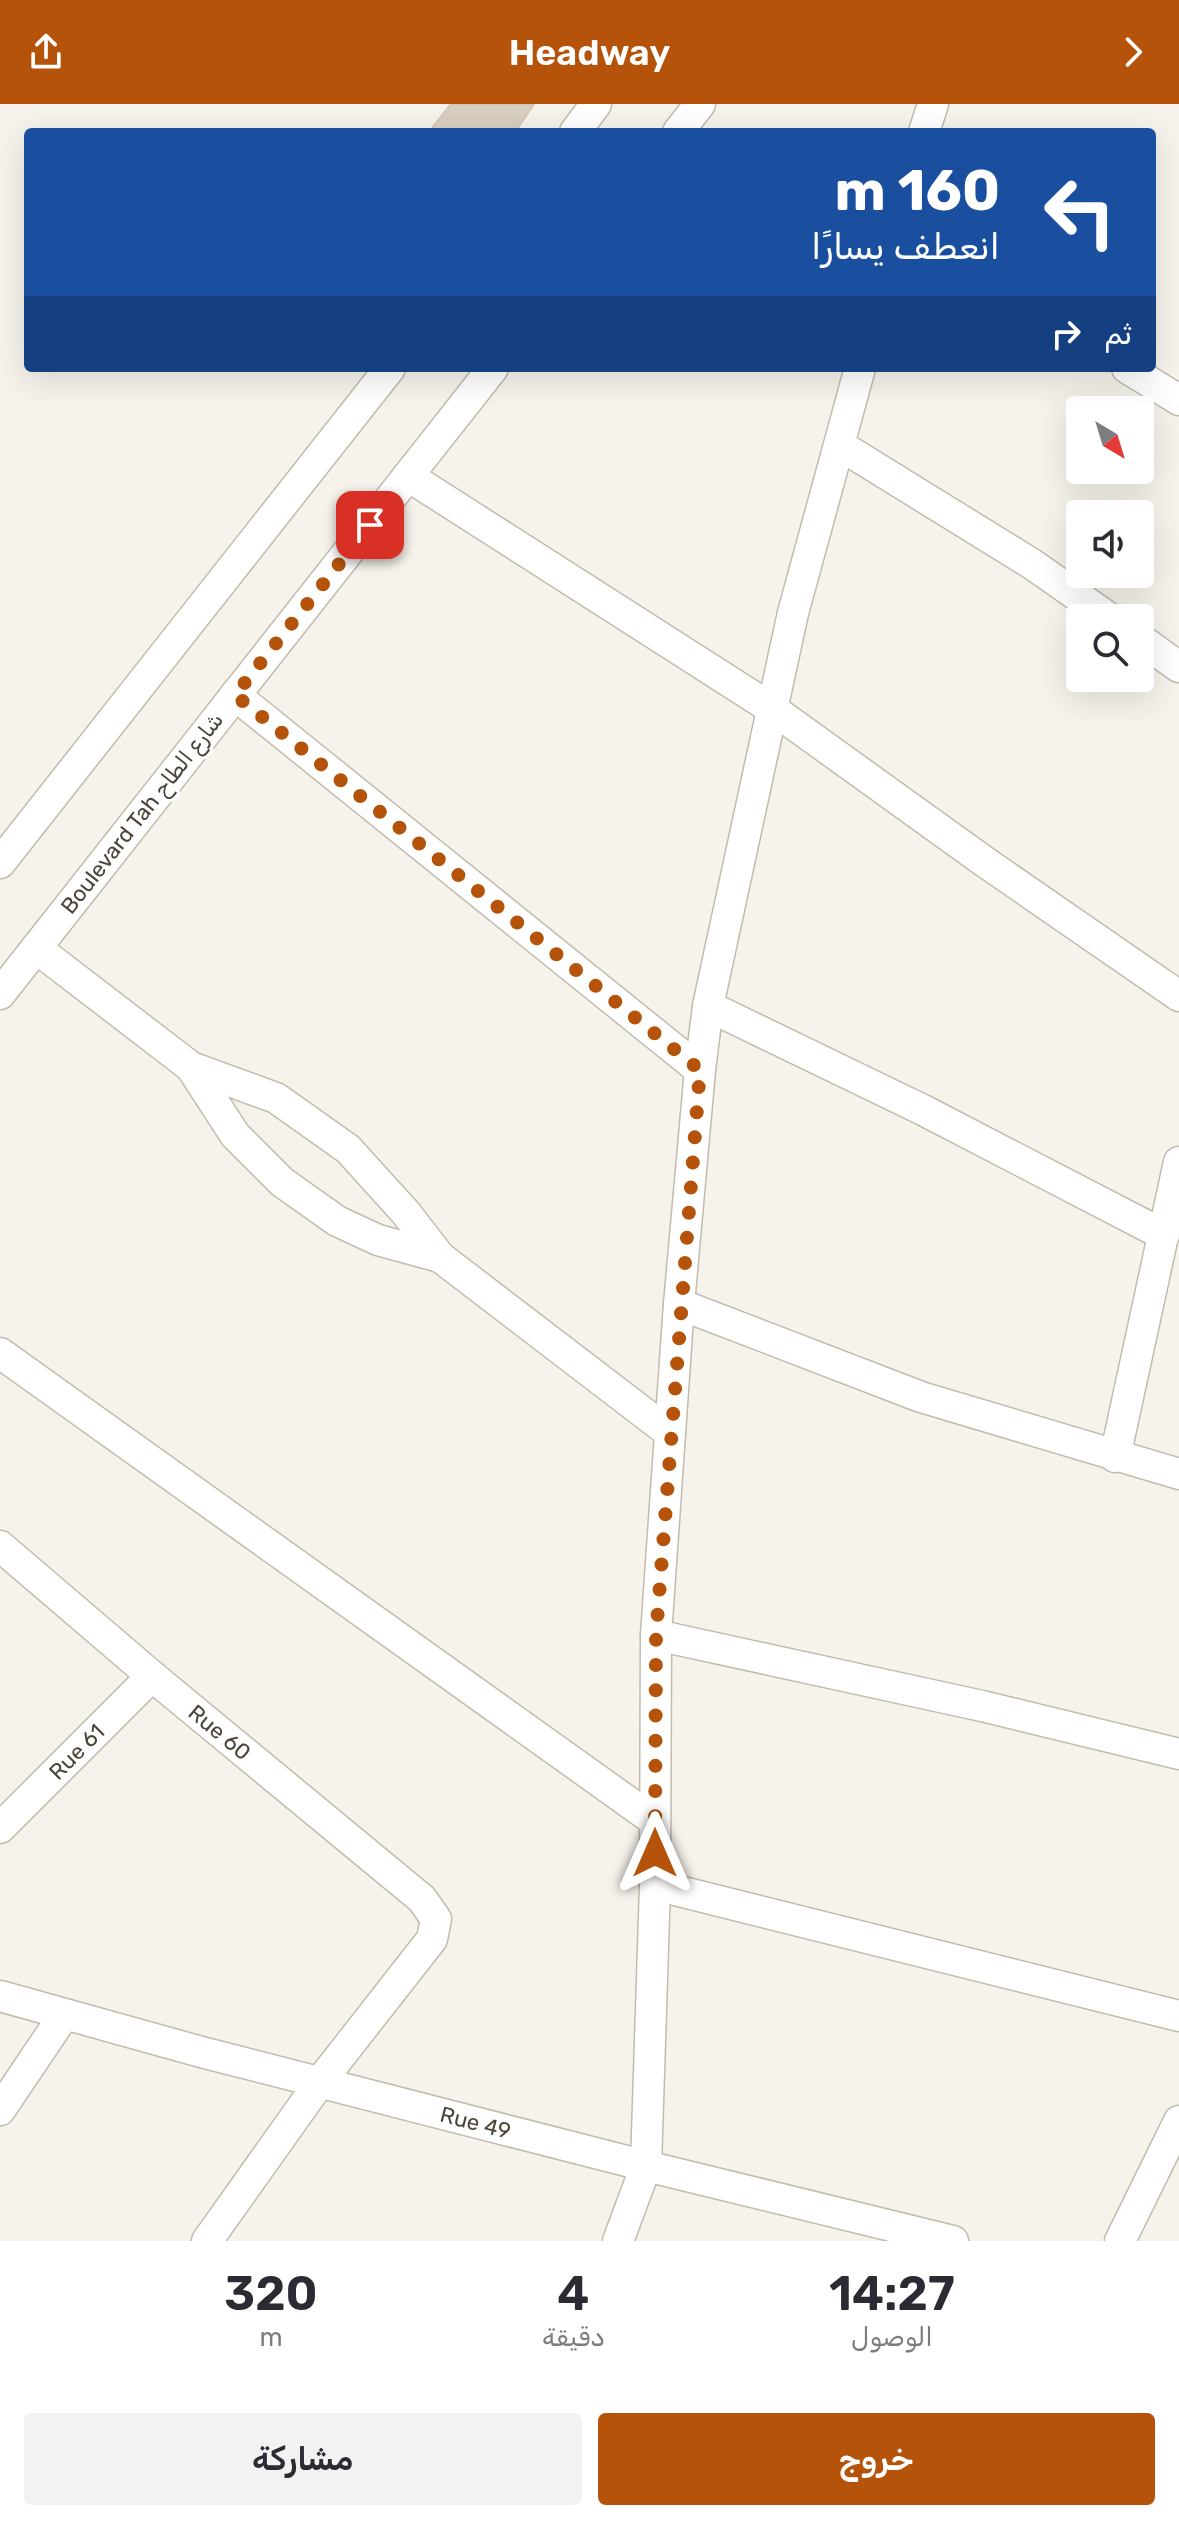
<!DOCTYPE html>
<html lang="ar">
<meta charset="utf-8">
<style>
body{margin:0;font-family:Rubik,"Noto Sans Arabic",sans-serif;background:#f2f2f3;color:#2b2b33;direction:rtl;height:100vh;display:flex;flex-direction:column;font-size:30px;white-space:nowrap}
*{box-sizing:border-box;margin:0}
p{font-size:26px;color:#7c7c81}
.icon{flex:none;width:44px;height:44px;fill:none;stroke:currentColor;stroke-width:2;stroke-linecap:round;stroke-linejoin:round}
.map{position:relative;height:2137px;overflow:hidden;direction:ltr}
.sheet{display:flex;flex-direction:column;background:#fff;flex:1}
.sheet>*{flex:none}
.banner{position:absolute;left:24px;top:24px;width:1132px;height:244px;border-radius:8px;box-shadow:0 8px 32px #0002;direction:rtl;background:#1a4fa0;color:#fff;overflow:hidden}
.needle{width:52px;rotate:142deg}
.fabs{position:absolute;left:1066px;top:292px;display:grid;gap:16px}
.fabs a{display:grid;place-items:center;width:88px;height:88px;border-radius:8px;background:#fff;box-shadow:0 8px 32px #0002;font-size:40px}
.pin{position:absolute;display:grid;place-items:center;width:68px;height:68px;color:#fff;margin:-34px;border-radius:16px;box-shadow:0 4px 12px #0006}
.me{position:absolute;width:88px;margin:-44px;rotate:0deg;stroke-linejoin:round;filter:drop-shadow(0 0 6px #0008)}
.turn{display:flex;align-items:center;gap:28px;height:168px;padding:0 24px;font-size:36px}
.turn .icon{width:104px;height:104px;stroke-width:2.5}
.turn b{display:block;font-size:56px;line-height:68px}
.then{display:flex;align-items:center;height:76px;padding:0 24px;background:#0003;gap:16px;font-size:30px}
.eta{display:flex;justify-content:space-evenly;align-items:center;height:136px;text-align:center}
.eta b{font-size:48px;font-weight:600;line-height:56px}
.primary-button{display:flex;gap:16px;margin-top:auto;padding:16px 24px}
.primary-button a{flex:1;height:92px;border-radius:8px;background:#b45309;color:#fff;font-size:32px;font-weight:600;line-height:92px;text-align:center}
.primary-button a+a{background:#f2f2f3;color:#2b2b33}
header{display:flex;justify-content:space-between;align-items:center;height:104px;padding:0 24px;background:#b45309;color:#fff;font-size:36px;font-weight:600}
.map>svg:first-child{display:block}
.building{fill:#d8cfc1;stroke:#d3c7b4;stroke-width:2}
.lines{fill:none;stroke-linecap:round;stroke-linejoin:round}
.street-casing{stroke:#c2bbae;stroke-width:33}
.street{stroke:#fff;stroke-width:30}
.route{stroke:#b45309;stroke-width:14;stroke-dasharray:0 25.2}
.labels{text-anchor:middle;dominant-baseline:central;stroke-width:6;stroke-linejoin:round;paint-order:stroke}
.street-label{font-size:22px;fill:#4b4439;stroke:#fff}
</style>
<header><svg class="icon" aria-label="forward" viewBox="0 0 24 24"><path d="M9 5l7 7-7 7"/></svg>Headway<svg class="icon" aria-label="share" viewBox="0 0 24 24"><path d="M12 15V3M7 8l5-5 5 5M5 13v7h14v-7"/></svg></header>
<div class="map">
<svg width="1179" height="2137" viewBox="0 0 1179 2137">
<rect width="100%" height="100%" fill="#f6f3ec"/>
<path class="building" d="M451 0H534L515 28H429Z"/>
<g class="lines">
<defs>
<g id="street">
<path d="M575 28 596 0"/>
<path d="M678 28 700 0"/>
<path d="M924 28 933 0"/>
<path d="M1127 264 1179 296"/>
<path d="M841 342 1032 460 1109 514"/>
<path d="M408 372 771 604 985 758 1179 892"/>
<path d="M1140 535 1179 563"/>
<path d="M235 591 700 966"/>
<path d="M0 759 390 264"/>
<path d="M36 844 191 963 276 994 348 1045 406 1109 440 1153 670 1329"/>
<path d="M0 890 493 264"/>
<path d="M708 902 923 1006 1164 1131"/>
<path d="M191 963 235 1031 282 1078 337 1117 378 1136 440 1153"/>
<path d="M679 1200 921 1293 1179 1370"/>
<path d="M0 1249 655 1717"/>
<path d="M1115 1353 1179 1058"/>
<path id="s1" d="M0 1442 152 1572 422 1795 436 1815 432 1835 320 1978 207 2137"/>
<path d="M656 1531 982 1602 1179 1650"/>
<path id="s2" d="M0 1724 152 1572"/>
<path d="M655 1781 1179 1912"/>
<path id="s3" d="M0 1892 205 1949 646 2062 953 2137"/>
<path d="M0 2006 64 1911"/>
<path d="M618 2137 646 2062 655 1781 656 1531 679 1200 700 966 708 902 793 509 860 264"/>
<path d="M1120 2137 1179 2017"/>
</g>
</defs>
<use href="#street" class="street-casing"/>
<use href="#street" class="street"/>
</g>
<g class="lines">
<path class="route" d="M370 421 235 591 700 966 656 1531 655 1749"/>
</g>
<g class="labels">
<g class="street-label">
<text transform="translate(142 709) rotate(-52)">Boulevard Tah شارع الطاح</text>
<text stroke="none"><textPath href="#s1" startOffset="288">Rue 60</textPath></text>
<text stroke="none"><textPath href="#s2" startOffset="108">Rue 61</textPath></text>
<text stroke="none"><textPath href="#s3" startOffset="492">Rue 49</textPath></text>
</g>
</g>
</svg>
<div class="fabs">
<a><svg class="needle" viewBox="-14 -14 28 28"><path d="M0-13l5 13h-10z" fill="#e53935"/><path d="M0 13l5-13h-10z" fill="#7c7c81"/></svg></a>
<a><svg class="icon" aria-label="sound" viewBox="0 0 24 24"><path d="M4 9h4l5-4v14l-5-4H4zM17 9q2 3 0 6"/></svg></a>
<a><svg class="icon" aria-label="search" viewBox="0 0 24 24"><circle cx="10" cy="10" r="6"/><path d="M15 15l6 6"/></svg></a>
</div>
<div class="pin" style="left:370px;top:421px;background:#d93025"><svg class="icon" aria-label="arrive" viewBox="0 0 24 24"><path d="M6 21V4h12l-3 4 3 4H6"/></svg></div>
<svg class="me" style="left:655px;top:1749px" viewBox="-20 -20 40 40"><path d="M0-17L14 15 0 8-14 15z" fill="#b45309" stroke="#fff" stroke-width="4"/></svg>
<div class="banner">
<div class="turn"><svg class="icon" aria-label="left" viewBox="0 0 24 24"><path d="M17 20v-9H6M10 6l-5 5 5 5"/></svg><div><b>160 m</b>انعطف يسارًا</div></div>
<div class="then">ثم<svg class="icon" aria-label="right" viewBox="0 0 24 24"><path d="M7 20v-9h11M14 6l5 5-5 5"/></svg></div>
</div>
</div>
<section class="sheet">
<div class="eta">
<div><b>14:27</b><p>الوصول</p></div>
<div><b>4</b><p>دقيقة</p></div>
<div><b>320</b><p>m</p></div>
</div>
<div class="primary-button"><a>خروج</a><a>مشاركة</a></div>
</section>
